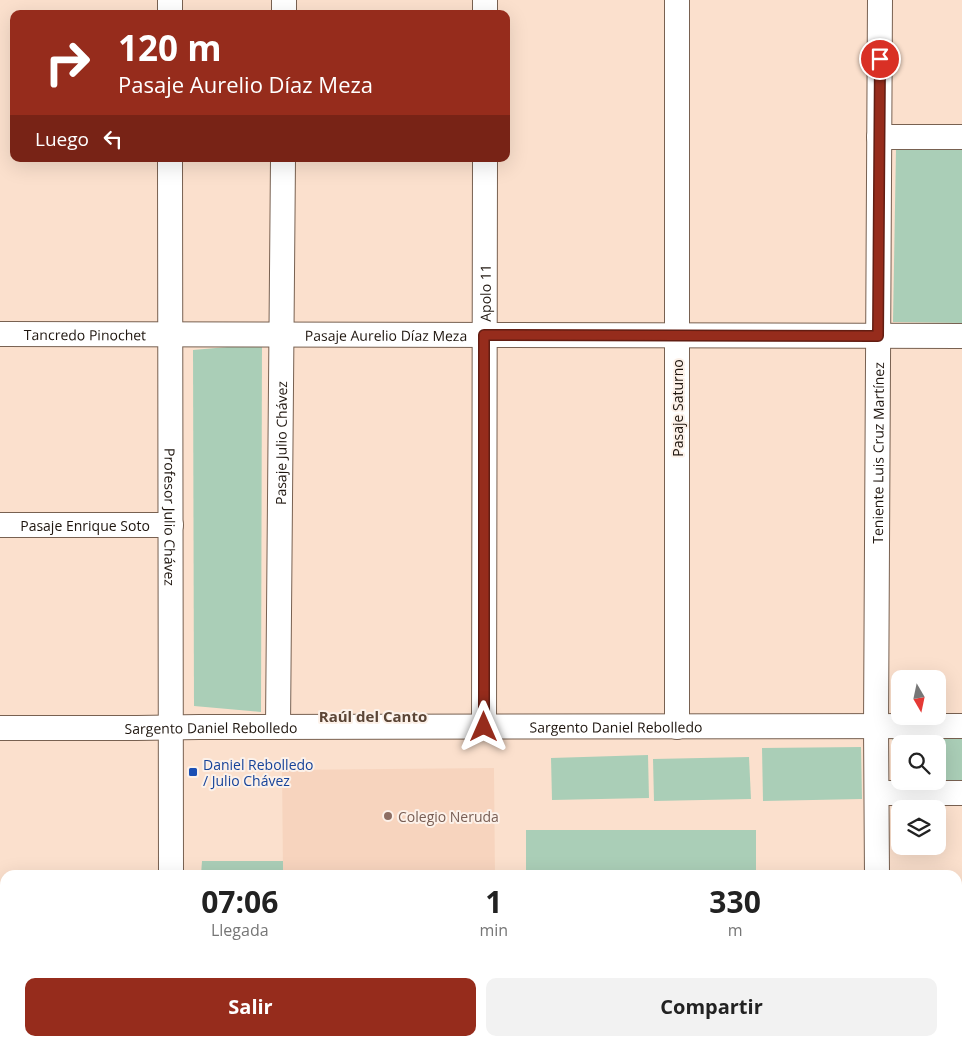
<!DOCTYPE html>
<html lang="es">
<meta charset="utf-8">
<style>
body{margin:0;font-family:"Open Sans",sans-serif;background:#f2f2f2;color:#222;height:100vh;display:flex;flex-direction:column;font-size:19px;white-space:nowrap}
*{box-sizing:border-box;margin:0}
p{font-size:16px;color:#767676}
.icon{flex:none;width:28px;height:28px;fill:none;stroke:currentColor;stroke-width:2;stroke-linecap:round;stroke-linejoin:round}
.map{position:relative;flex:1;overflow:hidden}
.side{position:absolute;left:0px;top:870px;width:962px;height:176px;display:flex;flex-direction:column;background:#fff;border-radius:15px 15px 0 0;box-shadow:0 5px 20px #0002}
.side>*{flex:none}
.top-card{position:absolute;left:10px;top:10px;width:500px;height:152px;border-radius:10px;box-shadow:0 5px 20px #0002;background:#962c1c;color:#fff;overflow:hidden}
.needle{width:32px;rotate:171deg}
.tools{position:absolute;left:891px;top:670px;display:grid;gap:10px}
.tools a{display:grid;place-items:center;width:55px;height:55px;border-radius:10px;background:#fff;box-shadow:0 5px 20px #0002;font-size:25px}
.pin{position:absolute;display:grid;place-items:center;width:42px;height:42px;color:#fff;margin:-21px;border:2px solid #fff;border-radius:50%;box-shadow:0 1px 5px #0007}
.me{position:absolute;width:55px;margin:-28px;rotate:0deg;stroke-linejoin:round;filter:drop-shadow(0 0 4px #0008)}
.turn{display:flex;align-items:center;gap:18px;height:105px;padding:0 25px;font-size:22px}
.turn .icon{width:65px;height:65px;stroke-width:2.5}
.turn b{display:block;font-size:35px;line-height:42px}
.then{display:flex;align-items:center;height:48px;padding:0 25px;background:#0003;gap:10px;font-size:19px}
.eta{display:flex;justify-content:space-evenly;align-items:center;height:85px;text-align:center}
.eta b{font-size:30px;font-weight:700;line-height:35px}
.button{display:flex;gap:10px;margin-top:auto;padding:10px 25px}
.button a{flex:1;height:58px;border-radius:10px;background:#962c1c;color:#fff;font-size:20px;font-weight:700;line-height:58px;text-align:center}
.button a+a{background:#f2f2f2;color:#222}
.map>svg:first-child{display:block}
.built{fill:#f7d4be}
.green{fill:#aaceb7}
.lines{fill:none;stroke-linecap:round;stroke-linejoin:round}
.street-casing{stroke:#786151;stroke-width:26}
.street{stroke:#fff;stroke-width:24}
.route-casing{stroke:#621d12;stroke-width:12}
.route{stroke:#962c1c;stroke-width:9}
.transit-dot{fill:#1a4fb4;stroke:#fcf1e9;stroke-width:2}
.education-dot{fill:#8d6e63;stroke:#fcf1e9;stroke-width:2}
.labels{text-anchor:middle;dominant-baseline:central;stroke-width:4;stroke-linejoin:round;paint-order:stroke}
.street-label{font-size:14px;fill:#1e150e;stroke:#fcf1e9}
.transit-label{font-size:14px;fill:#164399;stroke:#fcf1e9;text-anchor:start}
.education-label{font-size:14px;fill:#785e54;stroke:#fcf1e9;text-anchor:start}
.neighbourhood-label{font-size:15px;font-weight:bold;fill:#5b4536;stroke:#fcf1e9}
</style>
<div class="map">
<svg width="962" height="1046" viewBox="0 0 962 1046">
<rect width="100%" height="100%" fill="#fbe0cd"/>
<g class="built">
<path d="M494 768 495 875H283L282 770Z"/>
<rect x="285" y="1041" width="212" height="5"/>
</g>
<g class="green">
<path d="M896 149H962V323L893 322Z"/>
<path d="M262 344 261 712 194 706 193 350Z"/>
<path d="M962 729V780H938V744H900V781H893L892 730Z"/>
<path d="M861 747 862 799 763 801 762 748Z"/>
<path d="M648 755 649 798 552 800 551 758Z"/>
<path d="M749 757 751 799 654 801 653 759Z"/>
<rect x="526" y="830" width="230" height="45"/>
<path d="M202 861H283V875H201Z"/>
<rect x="199" y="1041" width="86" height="5"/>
<rect x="526" y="1041" width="230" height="5"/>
</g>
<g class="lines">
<defs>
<g id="street">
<path d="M170 0V14"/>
<path d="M677 0V727"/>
<path d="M284 14V0"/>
<path d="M485 14V0"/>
<path d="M879 137H962"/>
<path id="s1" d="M170 159 171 875"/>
<path id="s2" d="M0 334 962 336"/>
<path id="s3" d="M0 525H171"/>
<path id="s4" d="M278 727 283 159"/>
<path id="s5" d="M484 727 485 159"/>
<path id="s6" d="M0 728H137L199 727 962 726"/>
<path d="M877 793H962"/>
<path id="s7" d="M877 875 876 726 880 0"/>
<path d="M958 985H962"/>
<path d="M172 1041V1046"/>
<path d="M877 1041V1046"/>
</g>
</defs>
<use href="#street" class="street-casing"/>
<use href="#street" class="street"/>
</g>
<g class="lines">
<defs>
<path id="route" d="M484 727V335L878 336 880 59"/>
</defs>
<use href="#route" class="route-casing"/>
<use href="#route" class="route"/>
</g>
<rect class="transit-dot" x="188" y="767" width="10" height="10" rx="2.5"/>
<circle class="education-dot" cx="388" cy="816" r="5"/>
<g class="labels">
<g class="street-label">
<text stroke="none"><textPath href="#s5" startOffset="434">Apolo 11</textPath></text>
<text stroke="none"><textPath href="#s2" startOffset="85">Tancredo Pinochet</textPath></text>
<text stroke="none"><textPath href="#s2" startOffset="386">Pasaje Aurelio Díaz Meza</textPath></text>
<text transform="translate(677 408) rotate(-90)">Pasaje Saturno</text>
<text stroke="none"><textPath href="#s4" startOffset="284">Pasaje Julio Chávez</textPath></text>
<text stroke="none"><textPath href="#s7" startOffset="422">Teniente Luis Cruz Martínez</textPath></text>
<text stroke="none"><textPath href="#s1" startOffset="358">Profesor Julio Chávez</textPath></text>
<text stroke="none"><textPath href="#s3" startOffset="85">Pasaje Enrique Soto</textPath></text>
<text stroke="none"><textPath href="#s6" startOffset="616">Sargento Daniel Rebolledo</textPath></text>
<text stroke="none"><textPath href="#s6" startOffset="211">Sargento Daniel Rebolledo</textPath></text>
</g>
<g class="transit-label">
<text x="203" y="764">Daniel Rebolledo<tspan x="203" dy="16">/ Julio Chávez</tspan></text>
</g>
<g class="education-label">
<text x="398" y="816">Colegio Neruda</text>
</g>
<g class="neighbourhood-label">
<text x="373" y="716">Raúl del Canto</text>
</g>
</g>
</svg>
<div class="tools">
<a><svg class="needle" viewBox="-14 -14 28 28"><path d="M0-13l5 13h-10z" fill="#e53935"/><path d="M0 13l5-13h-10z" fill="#767676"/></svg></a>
<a><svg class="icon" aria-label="search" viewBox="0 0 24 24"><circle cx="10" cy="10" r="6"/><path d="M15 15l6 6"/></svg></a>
<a><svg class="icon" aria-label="layers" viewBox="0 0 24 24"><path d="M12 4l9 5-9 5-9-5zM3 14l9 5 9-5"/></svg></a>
</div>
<div class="pin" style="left:880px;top:59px;background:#d93025"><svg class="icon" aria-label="arrive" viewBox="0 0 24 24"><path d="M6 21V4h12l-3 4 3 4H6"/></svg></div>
<svg class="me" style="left:484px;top:727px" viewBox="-20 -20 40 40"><path d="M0-17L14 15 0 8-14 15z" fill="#962c1c" stroke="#fff" stroke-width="4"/></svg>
<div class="top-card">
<div class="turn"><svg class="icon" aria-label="right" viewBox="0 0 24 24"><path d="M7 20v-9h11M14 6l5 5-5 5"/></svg><div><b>120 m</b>Pasaje Aurelio Díaz Meza</div></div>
<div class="then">Luego<svg class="icon" aria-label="left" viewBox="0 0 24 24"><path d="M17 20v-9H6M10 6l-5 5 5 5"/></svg></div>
</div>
<section class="side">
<div class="eta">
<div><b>07:06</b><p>Llegada</p></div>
<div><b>1</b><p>min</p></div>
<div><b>330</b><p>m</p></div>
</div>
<div class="button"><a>Salir</a><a>Compartir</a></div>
</section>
</div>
